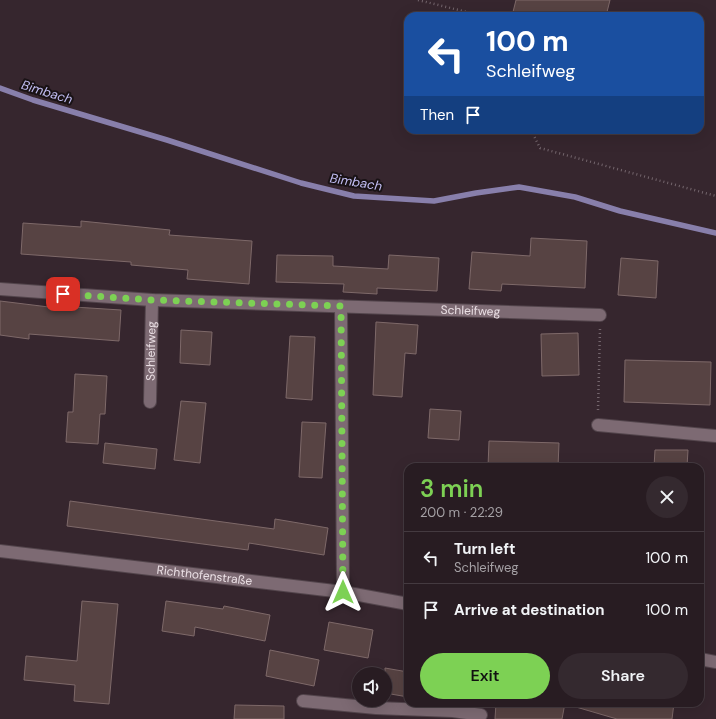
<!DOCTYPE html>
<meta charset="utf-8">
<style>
body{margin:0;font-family:"DM Sans",sans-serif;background:#34292f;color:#f1f3f6;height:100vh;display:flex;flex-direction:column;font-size:15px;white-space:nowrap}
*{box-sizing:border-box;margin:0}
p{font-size:13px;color:#a5a1a5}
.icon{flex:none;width:22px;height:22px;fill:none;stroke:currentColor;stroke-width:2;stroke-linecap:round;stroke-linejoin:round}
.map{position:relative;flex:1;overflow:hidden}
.side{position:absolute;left:404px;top:463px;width:300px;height:244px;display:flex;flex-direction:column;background:#281c22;border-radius:12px;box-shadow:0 4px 16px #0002,0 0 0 1px #443a40}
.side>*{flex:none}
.guide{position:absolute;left:404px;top:12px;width:300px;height:122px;border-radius:12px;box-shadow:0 4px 16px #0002,0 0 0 1px #443a40;background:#1a4fa0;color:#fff;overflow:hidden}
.controls{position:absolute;left:352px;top:667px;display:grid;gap:8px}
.controls a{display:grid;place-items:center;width:40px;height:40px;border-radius:50%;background:#281c22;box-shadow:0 4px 16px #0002,0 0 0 1px #443a40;font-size:20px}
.pin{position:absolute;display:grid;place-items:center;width:34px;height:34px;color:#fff;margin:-17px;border-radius:8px;box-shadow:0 2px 6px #0006}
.me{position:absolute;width:44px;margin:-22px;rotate:0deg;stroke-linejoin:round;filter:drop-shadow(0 0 3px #0008)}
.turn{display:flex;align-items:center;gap:14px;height:84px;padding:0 16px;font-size:18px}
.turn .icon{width:52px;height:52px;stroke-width:2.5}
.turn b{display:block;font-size:28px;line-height:34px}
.then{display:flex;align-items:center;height:38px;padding:0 16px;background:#0003;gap:8px;font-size:15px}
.round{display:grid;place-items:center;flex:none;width:42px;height:42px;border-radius:21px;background:#34292f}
.head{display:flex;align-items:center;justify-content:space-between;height:68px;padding:0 16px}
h1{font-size:24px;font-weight:600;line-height:30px;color:#7dd154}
.primary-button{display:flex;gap:8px;margin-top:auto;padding:8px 16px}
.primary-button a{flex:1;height:46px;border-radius:24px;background:#7dd154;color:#111;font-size:16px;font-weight:600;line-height:46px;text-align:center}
.primary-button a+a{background:#34292f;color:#f1f3f6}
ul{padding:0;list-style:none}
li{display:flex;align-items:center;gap:12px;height:52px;padding:0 16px;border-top:1px solid #443a40}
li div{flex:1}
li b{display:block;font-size:15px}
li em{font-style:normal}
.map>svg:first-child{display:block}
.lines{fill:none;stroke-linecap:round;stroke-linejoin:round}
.stream{stroke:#887fab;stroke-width:5.5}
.building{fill:#574343;stroke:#7e6969}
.minor-casing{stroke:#53454c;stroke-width:14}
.path{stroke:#74666d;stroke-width:2.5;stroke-dasharray:1 3;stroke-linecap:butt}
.minor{stroke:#7d6a73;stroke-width:12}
.route{stroke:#7dd154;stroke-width:7;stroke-dasharray:0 12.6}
.labels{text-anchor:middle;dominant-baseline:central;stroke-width:4;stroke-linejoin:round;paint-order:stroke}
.street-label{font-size:12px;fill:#ebe0e5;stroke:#191215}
.water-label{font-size:13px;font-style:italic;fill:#c0bcf1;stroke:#191215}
</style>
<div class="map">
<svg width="716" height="719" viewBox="0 0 716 719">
<rect width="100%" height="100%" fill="#36262e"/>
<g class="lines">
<path class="stream" d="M0 88 33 100 167 140 301 183 354 196 434 201 476 193 519 187 575 197 620 211 716 233"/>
</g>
<g class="building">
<path d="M516 0H610L606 16H512Z"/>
<path d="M81 221 170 230 169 235 252 241 249 284 187 279 188 270 131 265V262L21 254 23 223 81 227Z"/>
<path d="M531 238 587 241 585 288 502 284 501 291 469 289 472 252 530 256Z"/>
<path d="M277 255 333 256V266L388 269 389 255 439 258 437 291 377 288V294L343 292 344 284 276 282Z"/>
<path d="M621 258 658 261 656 298 618 295Z"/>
<path d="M0 301 57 308 58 306 121 310 119 341 29 334V339L0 335Z"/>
<path d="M376 322 418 325 416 354 405 353 402 397 373 395Z"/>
<path d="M181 330 212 332 210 365 180 363Z"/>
<path d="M578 333 579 375 542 376 541 334Z"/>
<path d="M290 336 315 337 312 400 286 398Z"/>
<path d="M625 360 711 362 710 405 624 402Z"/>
<path d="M75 374 107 376 105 414H100L98 444 66 442 68 412H73Z"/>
<path d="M181 401 206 403 200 463 174 460Z"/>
<path d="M430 409 461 411 459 440 428 438Z"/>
<path d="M302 422 326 423 322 478 299 477Z"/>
<path d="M489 441 559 443 558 467H488Z"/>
<path d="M105 443 157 449 155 469 103 463Z"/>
<path d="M655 450H688L687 467H654Z"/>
<path d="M70 501 274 529 275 519 328 528 324 555 249 543 248 550 67 526Z"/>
<path d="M82 601 118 604 109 704 74 701 75 685 24 680 26 656 77 661Z"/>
<path d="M166 601 223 609 224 606 270 615 265 641 195 627 194 636 162 631Z"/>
<path d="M329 622 373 630 368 658 324 650Z"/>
<path d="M270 650 319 660 314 686 266 676Z"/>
<path d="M385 668 408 672V697L385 693Z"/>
<path d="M496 703H565L562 719H495Z"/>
<path d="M576 703H674L672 719H617L576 707Z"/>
<path d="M235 705 284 706V719H234Z"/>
</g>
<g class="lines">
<defs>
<g id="minor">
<path id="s1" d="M0 289 152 300 600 315"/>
<path d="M341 306 343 592"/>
<path id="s2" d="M150 402 152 300"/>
<path d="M598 425 716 436"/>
<path id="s3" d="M0 551 343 592 408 604"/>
<path d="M700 659 716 662"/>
<path d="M303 701 376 708 453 711 481 715"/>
</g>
</defs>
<use href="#minor" class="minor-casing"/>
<g class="path">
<path d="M418 0 483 16"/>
<path d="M531 130 540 148 716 196"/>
<path d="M598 410 600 329"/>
</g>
<use href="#minor" class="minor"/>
</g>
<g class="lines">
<path class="route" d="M63 294 152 300 341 306 343 592"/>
</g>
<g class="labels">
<g class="street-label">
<text stroke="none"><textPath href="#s1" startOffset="471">Schleifweg</textPath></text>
<text stroke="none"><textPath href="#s2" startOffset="51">Schleifweg</textPath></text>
<text stroke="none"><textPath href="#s3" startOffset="206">Richthofenstraße</textPath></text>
</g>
<g class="water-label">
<text transform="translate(47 92) rotate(17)">Bimbach</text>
<text transform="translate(356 182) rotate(9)">Bimbach</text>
</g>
</g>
</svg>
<div class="controls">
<a><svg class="icon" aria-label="sound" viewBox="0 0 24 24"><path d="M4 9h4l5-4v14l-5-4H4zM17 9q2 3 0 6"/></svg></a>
</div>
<div class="pin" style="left:63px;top:294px;background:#d93025"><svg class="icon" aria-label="arrive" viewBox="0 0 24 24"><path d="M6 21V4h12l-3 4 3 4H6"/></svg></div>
<svg class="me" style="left:343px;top:592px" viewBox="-20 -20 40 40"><path d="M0-17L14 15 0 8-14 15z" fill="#7dd154" stroke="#fff" stroke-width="4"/></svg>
<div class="guide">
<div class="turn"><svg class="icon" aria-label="left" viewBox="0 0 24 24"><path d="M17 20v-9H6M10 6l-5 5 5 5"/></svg><div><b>100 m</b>Schleifweg</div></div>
<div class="then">Then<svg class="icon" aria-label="arrive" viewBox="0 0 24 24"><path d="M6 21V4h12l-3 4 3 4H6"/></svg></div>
</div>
<section class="side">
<div class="head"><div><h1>3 min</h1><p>200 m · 22:29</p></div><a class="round"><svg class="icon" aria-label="close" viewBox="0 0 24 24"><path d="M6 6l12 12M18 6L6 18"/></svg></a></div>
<ul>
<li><svg class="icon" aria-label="left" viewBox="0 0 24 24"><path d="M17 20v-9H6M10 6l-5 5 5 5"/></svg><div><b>Turn left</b><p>Schleifweg</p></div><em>100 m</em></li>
<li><svg class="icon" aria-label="arrive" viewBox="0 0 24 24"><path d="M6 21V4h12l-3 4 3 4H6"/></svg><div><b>Arrive at destination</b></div><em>100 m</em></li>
</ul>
<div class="primary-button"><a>Exit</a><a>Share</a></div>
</section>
</div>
